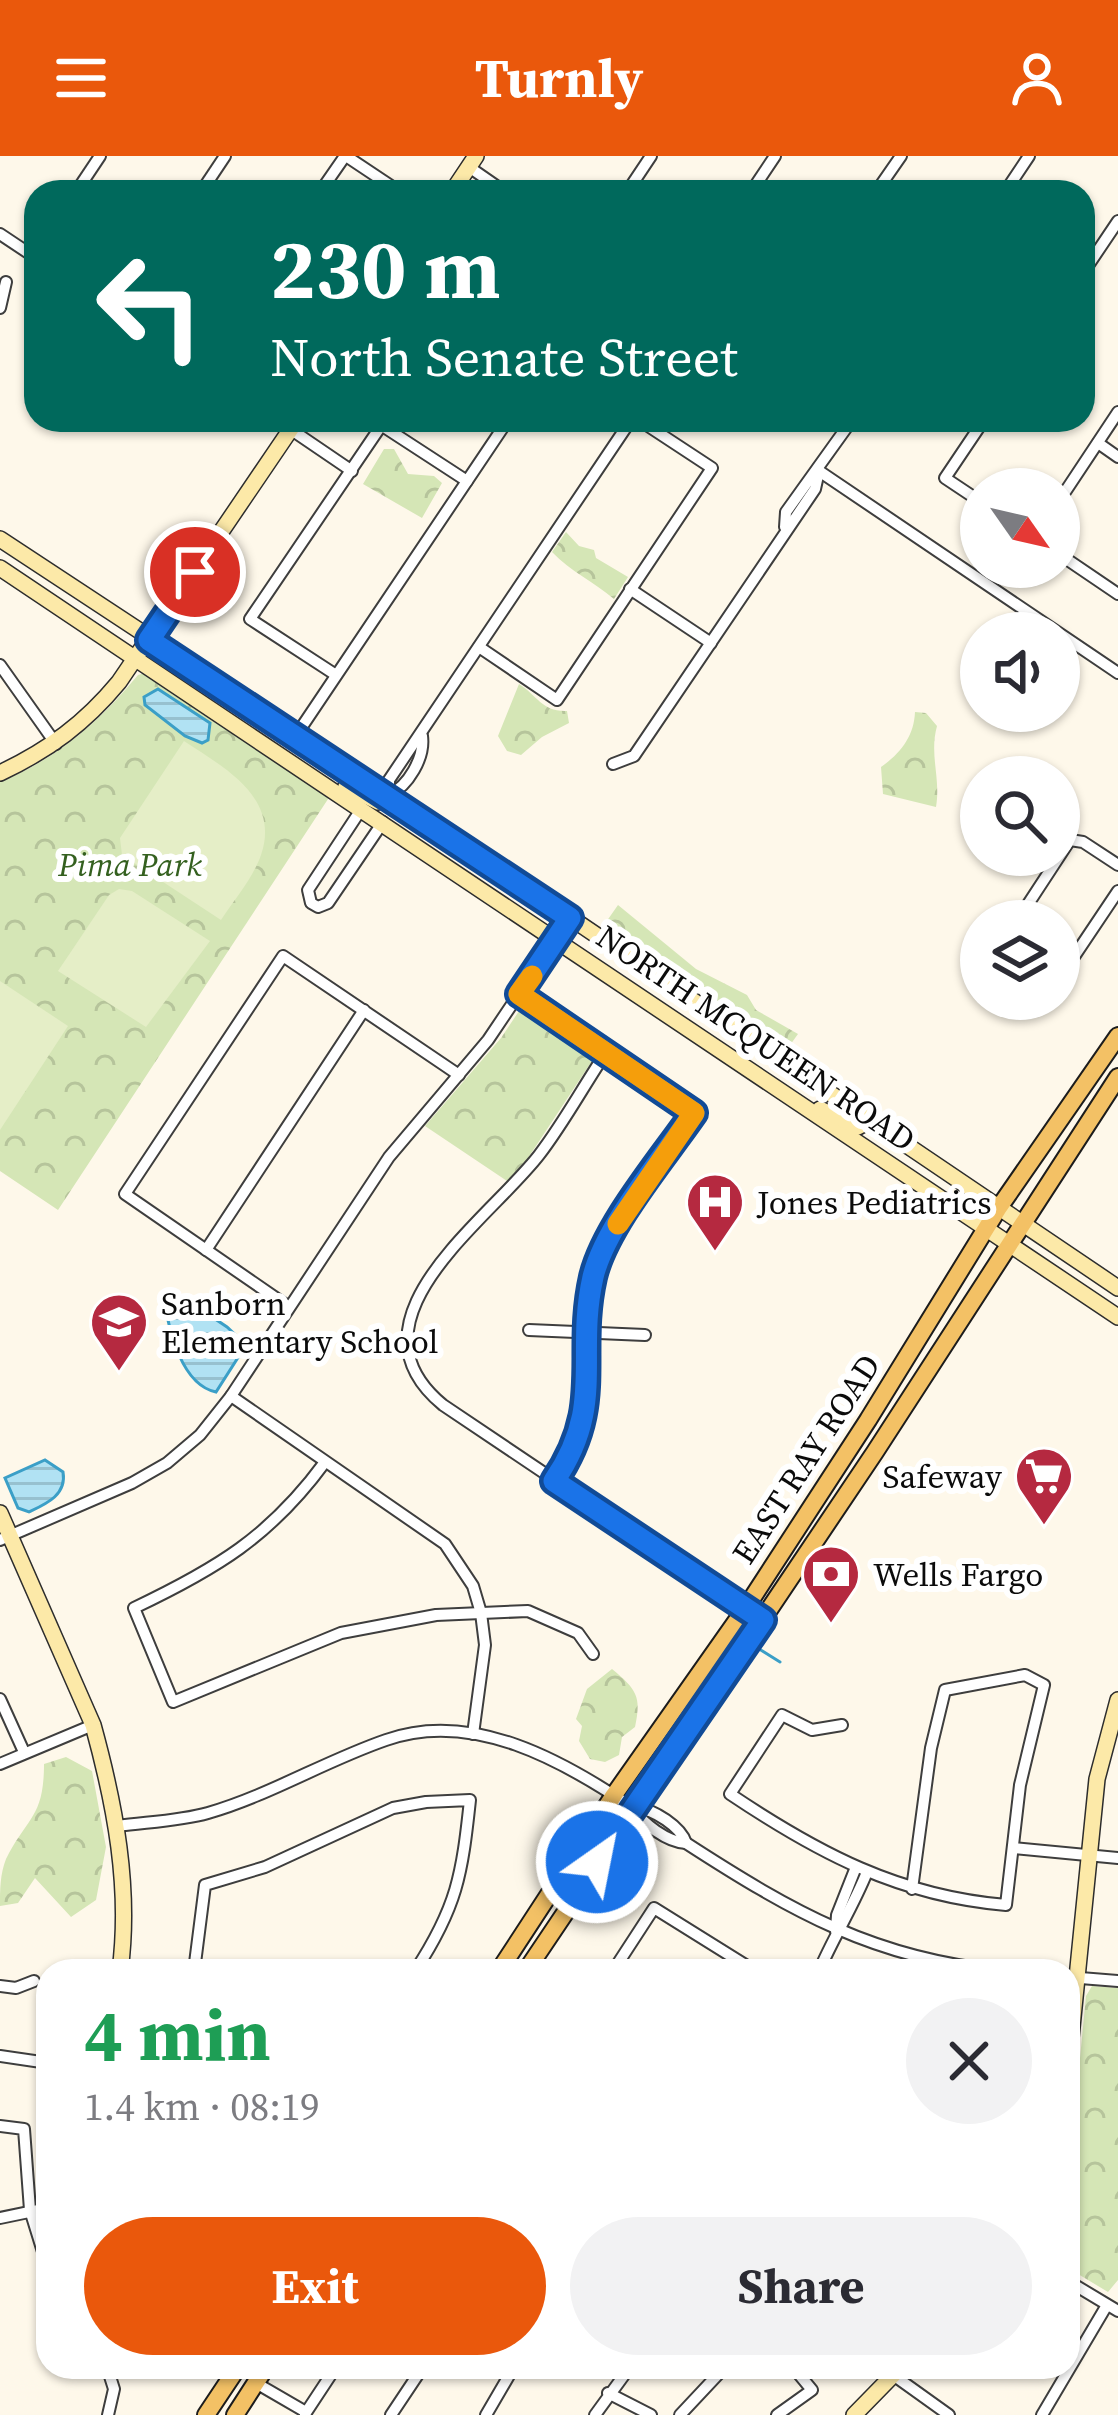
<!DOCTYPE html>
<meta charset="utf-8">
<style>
body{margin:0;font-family:"Source Serif 4",serif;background:#f2f2f3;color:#2b2b33;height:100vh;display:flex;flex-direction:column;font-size:45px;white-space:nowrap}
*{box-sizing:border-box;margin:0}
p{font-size:39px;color:#7c7c81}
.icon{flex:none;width:66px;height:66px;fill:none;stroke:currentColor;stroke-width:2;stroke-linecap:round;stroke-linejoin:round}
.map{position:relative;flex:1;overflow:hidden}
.drawer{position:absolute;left:36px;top:1803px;width:1044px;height:420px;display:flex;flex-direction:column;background:#fff;border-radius:36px;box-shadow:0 3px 9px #0004}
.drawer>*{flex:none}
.top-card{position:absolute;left:24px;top:24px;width:1071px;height:252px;border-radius:36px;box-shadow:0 3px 9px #0004;background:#00695c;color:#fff;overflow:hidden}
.needle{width:78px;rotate:124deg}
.buttons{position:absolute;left:960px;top:312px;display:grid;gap:24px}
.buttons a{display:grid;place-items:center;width:120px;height:120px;border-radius:50%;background:#fff;box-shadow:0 3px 9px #0004;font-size:60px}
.pin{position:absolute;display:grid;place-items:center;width:102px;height:102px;color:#fff;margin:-51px;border:6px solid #fff;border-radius:50%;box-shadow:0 3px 12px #0007}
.me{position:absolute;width:132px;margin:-66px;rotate:33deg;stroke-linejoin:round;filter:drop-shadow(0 0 9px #0008)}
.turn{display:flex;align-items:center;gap:42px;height:252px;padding:0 48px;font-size:54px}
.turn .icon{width:156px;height:156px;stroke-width:2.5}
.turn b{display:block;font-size:84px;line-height:102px}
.round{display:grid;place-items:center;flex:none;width:126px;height:126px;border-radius:63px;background:#f2f2f3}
.headline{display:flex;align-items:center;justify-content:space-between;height:204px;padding:0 48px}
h1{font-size:72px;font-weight:700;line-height:90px;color:#1e9e55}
.primary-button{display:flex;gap:24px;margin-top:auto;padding:24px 48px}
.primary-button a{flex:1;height:138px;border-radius:72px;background:#ea580c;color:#fff;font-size:48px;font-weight:700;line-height:138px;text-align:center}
.primary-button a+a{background:#f2f2f3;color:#2b2b33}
header{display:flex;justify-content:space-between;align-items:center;height:156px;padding:0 48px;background:#ea580c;color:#fff;font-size:54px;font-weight:700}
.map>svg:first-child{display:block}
.park{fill:url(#park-crowns)}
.pitch{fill:#e5eec7}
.water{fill:url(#water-rules);stroke:#3b9fc7;stroke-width:3}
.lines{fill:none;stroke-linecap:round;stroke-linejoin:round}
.stream{stroke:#3b9fc7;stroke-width:3}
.street-casing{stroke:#3e3e3e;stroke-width:14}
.secondary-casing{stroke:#2d2d2d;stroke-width:18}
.primary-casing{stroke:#1c1c1c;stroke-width:20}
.street{stroke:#fff;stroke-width:10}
.secondary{stroke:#fce9a8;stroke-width:15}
.primary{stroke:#f3c165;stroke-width:16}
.route-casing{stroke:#114b97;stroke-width:30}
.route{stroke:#1a73e8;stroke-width:21}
.slow{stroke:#f59e0b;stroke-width:21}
.labels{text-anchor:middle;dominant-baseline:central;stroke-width:12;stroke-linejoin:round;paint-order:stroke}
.park-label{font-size:33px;font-style:italic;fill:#34601f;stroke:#fff}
.street-label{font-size:33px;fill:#0b0b0b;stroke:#fff}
.poi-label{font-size:33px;fill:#0b0b0b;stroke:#fff;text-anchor:start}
</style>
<header><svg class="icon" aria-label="menu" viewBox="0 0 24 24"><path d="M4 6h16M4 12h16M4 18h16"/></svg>Turnly<svg class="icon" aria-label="person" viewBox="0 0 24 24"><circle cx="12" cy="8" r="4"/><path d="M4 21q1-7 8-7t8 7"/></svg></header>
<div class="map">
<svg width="1118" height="2259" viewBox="0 0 1118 2259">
<defs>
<pattern id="park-crowns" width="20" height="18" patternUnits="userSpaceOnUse" patternTransform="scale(3)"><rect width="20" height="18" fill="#d5e6b6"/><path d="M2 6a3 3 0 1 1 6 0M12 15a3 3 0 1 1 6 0" fill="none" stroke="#b6c49b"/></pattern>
<pattern id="water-rules" width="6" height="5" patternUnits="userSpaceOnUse" patternTransform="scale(3)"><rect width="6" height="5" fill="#b1e2f3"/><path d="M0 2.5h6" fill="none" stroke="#97c1cf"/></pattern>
</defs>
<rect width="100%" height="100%" fill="#fef8ea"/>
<g class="park">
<path d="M384 293H394L408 318 434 320 442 327 422 362 363 328Z"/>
<path d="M566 376 579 390 594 394 596 402 628 421 614 443C593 425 571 416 552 396Z"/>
<path d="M145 517 332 637 58 1054 0 1015V626C58 602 98 567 138 519Z"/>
<path d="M519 528C538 540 542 556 567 555L569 567 542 581 521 599 507 595 498 580Z"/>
<path d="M915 556 926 557 937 570C929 599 941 622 936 651L883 638 881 611C901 597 914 580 915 556Z"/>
<path d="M618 749 696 813 747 839 756 854 798 878 785 896 604 769Z"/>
<path d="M521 852H528L591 894 594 902 526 1005 507 1025 425 970 501 882Z"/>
<path d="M612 1513C636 1533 642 1540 635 1571L622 1581 619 1599 605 1606 590 1603 579 1585 582 1570 576 1563 587 1533Z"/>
<path d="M66 1601 92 1615 106 1691 96 1744 71 1761 35 1722 18 1747 0 1750C0 1734 0 1718 6 1703 27 1661 44 1662 44 1608Z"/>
<path d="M1092 1830 1118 1832V2124L1108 2136 1068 2112V1964L1078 1923 1086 1840Z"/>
</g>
<g class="pitch">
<path d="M184 585C223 611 281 641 261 699 253 722 234 744 221 764L122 699 120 682Z"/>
<path d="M119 733 132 735 210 785 146 871 58 815 109 739Z"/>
<path d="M0 825 68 870 0 974Z"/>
</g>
<g class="water">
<path d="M158 533 210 567 208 584 202 587 185 580 145 549 144 541Z"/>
<path d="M172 1134 227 1171 246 1189 216 1236C182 1229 169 1176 164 1143Z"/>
<path d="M45 1304 63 1316C67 1339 46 1348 29 1356L18 1352 5 1322Z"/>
</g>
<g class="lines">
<path class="stream" d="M756 1491 780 1506"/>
<defs>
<g id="street">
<path d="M346 0 400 36"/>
<path d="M469 11 505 36"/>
<path d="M76 36 100 0"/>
<path d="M201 36 225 0"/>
<path d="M320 36 345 0"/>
<path d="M627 36 651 0"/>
<path d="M751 36 775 0"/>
<path d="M876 36 901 0"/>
<path d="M1005 36 1029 0"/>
<path d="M0 78 36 102"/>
<path d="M1083 117 1118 65"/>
<path d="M0 152 6 126"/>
<path d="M277 264 352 315"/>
<path d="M381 269 467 325"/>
<path d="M1098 287 1118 301"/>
<path d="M819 315 1118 517"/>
<path d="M1059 345 1118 256"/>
<path d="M981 346 945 322 984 264"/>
<path d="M785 371 786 356 852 264"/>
<path d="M1059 398 1118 438"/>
<path d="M630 433 711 487"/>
<path d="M479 491 557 544 712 312 639 264"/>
<path d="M0 509 56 588"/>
<path d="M336 519 250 463 385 264"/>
<path d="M297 578 508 264"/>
<path d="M613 608 634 600 815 333 819 315"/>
<path d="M389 639V624L631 264"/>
<path d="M389 639C408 630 425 602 422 580"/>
<path d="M362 652 308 734 311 747 318 751 328 747 383 666"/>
<path d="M1017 765 1070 684 1083 686 1118 709"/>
<path d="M1059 823 1118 735"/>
<path d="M519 838 694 957 599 1102C582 1158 598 1219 582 1274 576 1293 565 1309 554 1325"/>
<path d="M605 898C583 931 563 968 539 999 488 1065 340 1164 443 1249L763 1464"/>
<path d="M206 1094 364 854"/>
<path d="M289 1151 125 1038 283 800 459 919"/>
<path d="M529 1174 645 1179"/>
<path d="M231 1240 445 1388 473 1430 481 1457 485 1489 473 1578"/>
<path d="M325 1306C270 1381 216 1413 134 1452L173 1546 341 1477 436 1459 528 1455 578 1477 593 1498"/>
<path d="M0 1384 132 1327 167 1307 200 1279 231 1240 389 1001 488 884 570 762"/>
<path d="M0 1543 24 1596"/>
<path d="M842 1569 812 1574 782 1559 730 1638C818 1697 899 1740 1006 1749L1020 1629 1044 1529 1025 1519 945 1534 931 1592 912 1733"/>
<path d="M0 1608 93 1569"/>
<path d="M636 1652C654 1653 681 1671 686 1687"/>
<path d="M118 1670C147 1666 180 1665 208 1657 270 1639 325 1605 386 1584 472 1553 564 1605 633 1652 643 1668 667 1686 686 1687 791 1755 875 1803 1002 1815"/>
<path d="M1013 1692 1118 1702"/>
<path d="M836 1775 837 1759 856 1711"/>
<path d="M194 1815 205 1729 265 1711 393 1652 426 1646 470 1644C462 1719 457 1751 415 1815"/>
<path d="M613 1815 654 1752 755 1815"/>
<path d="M819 1815C834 1780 853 1751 867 1716"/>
<path d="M1068 1821 1118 1825"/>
<path d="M0 1830 16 1832 34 1825"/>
<path d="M0 1900 48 1907"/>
<path d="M0 1970 24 1973 30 2054 48 2112"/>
<path d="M0 2062 48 2052"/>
<path d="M1068 2125 1118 2155"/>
<path d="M107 2211 114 2233 108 2259"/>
<path d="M882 2211 949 2259"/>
<path d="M256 2227 306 2256"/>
<path d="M608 2237 651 2259"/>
<path d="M305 2258 336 2211"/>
<path d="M391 2259 423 2211"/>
<path d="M486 2259 514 2211"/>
<path d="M595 2259 630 2211"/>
<path d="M680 2259 725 2211"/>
<path d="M777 2259 812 2234 793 2211"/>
<path d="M1042 2259 1107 2149"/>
</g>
<g id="secondary">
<path d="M452 36 476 0"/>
<path d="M0 383 389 639 1118 1132"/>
<path d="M0 412 1118 1161"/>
<path d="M0 617C49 594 85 567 119 526L297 264"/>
<path d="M346 630 378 646 389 639"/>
<path d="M820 953 858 971 869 965"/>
<path d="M0 1357 93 1569C115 1649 131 1732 120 1815"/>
<path d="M1068 1911 1097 1623 1118 1544"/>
<path d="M854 2259 901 2211"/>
</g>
<g id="primary">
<path d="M499 1815 614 1639 745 1453 868 1264 998 1053 1118 880"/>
<path d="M526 1815 875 1296 1118 921"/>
<path d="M206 2259 238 2211"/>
<path d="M235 2259 266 2211"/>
</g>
</defs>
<use href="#street" class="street-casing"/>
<use href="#secondary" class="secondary-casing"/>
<use href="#primary" class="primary-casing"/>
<use href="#street" class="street"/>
<use href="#secondary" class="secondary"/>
<use href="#primary" class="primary"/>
</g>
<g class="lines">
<defs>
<path id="route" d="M195 416 149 484 570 762 519 838 694 957C663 1002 605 1070 593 1121 575 1201 606 1249 554 1325L763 1464 597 1706"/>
</defs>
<use href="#route" class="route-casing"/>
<use href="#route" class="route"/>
<path class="slow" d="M532 820 519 838 694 957 618 1068"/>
</g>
<defs>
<symbol id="hospital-pin" viewBox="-11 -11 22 30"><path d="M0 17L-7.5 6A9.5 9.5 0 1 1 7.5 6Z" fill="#b52940" stroke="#fff"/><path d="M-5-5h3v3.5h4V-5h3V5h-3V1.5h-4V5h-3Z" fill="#fff"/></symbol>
<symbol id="school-pin" viewBox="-11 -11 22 30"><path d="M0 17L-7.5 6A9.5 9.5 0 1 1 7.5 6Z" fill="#b52940" stroke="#fff"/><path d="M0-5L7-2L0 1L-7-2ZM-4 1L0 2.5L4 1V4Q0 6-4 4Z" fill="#fff"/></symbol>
<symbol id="supermarket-pin" viewBox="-11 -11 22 30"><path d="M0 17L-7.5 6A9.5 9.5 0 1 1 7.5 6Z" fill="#b52940" stroke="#fff"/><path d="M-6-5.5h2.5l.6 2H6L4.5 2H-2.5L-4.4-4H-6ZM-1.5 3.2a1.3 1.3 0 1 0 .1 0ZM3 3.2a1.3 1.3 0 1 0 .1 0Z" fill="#fff"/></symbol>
<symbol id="bank-pin" viewBox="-11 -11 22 30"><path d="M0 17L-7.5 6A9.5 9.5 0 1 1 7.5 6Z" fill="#b52940" stroke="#fff"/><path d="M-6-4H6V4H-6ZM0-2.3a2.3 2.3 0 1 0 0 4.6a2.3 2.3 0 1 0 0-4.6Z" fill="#fff"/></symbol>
</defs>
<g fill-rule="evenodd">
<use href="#hospital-pin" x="682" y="1013" width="66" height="90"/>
<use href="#school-pin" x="86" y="1133" width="66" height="90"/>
<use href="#supermarket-pin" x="1011" y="1287" width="66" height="90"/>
<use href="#bank-pin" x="798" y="1385" width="66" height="90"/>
</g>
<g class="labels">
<g class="park-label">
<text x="130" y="708">Pima Park</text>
</g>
<g class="street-label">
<text transform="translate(756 882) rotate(34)">NORTH MCQUEEN ROAD</text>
<text transform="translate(806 1303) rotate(-57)">EAST RAY ROAD</text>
</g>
<g class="poi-label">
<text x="757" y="1046">Jones Pediatrics</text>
<text x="161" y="1147">Sanborn<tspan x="161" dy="38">Elementary School</tspan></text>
<text x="1002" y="1320" text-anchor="end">Safeway</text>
<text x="873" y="1418">Wells Fargo</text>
</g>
</g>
</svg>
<div class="buttons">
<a><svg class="needle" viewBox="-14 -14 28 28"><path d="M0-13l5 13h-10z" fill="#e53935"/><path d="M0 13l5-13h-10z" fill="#7c7c81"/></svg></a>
<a><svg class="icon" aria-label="sound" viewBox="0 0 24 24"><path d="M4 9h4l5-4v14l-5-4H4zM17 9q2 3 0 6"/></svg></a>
<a><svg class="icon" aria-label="search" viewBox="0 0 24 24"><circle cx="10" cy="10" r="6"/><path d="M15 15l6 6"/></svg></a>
<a><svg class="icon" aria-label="layers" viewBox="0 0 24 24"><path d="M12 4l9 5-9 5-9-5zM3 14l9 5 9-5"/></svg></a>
</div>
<div class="pin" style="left:195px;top:416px;background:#d93025"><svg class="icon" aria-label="arrive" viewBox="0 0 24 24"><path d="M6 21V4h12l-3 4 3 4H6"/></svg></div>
<svg class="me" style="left:597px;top:1706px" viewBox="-20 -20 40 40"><circle r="17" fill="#1a73e8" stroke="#fff" stroke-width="3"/><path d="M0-11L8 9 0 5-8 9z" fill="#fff"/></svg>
<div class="top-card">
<div class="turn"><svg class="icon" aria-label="left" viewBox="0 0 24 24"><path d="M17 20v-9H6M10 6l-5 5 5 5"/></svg><div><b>230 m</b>North Senate Street</div></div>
</div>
<section class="drawer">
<div class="headline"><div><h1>4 min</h1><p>1.4 km · 08:19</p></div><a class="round"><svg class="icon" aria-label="close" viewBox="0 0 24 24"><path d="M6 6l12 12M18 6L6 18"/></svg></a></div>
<div class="primary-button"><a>Exit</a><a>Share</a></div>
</section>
</div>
